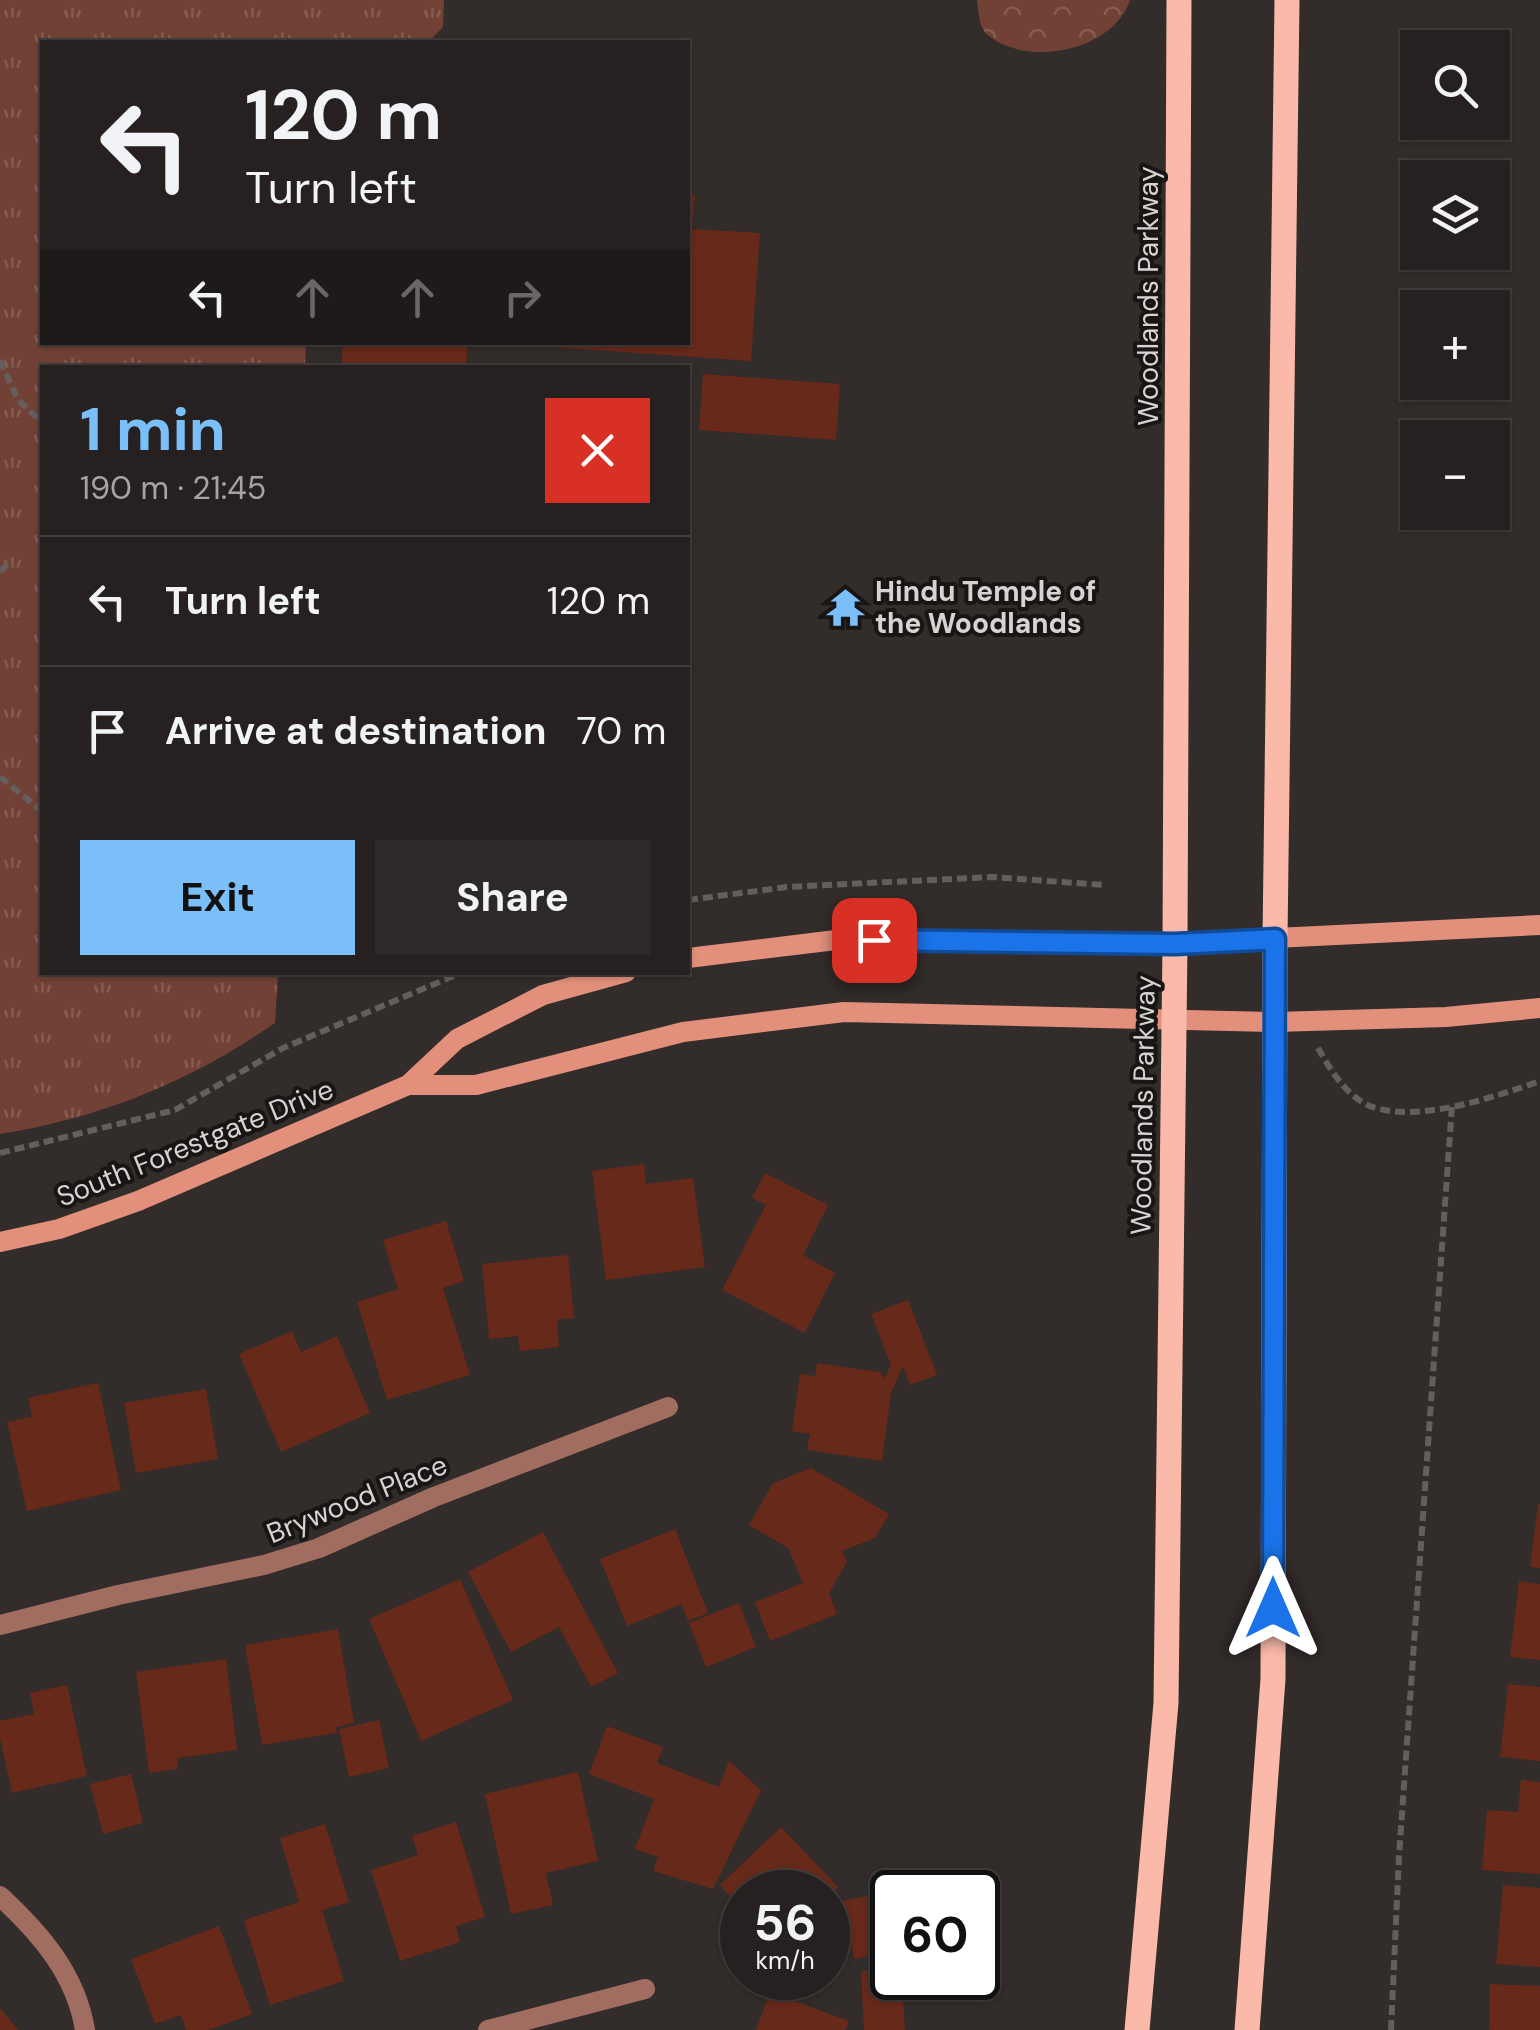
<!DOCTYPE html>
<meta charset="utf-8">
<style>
body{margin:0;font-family:"DM Sans",sans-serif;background:#2e2929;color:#f1f3f6;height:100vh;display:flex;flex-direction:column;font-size:38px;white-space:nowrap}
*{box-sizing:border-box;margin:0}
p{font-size:32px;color:#a4a3a5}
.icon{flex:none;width:55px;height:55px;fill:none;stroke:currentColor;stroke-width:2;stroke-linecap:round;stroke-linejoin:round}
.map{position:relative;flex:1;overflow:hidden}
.drawer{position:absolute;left:40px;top:365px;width:650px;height:610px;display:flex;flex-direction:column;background:#262120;border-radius:0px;box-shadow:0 2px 8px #0004,0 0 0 2px #423e3e}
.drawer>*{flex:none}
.banner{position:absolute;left:40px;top:40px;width:650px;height:305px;border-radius:0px;box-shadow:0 2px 8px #0004,0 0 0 2px #423e3e;background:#262120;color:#f1f3f6;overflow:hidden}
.fabs{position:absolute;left:1400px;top:30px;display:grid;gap:20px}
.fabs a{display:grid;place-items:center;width:110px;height:110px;border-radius:0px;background:#262120;box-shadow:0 2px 8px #0004,0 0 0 2px #423e3e;font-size:50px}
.speed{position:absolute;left:720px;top:1870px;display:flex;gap:20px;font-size:50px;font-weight:700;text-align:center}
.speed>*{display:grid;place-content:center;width:130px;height:130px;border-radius:50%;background:#262120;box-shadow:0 2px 8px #0004,0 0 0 2px #423e3e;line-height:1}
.speed small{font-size:25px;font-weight:400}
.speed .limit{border:5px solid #111;border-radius:15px;background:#fff;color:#111}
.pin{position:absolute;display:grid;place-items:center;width:85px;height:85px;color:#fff;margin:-42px;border-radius:20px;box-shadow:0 5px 15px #0006}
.me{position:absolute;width:110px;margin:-55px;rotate:0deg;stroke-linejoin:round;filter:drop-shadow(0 0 8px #0008)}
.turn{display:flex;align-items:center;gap:35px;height:210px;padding:0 40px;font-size:45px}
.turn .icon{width:130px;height:130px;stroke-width:2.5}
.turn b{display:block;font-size:70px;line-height:85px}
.lanes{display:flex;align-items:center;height:95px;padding:0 40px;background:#0003;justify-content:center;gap:50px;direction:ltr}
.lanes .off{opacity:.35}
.round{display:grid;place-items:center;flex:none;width:105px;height:105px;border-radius:0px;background:#2e2929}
.overview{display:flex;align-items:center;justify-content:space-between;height:170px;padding:0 40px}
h1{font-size:60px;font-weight:700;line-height:75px;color:#7abff8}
.primary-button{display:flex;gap:20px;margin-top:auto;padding:20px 40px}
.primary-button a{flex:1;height:115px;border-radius:0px;background:#7abff8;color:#111;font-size:40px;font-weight:700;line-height:115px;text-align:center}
.primary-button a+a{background:#2e2929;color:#f1f3f6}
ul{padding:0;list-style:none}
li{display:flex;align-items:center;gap:30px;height:130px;padding:0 40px;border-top:2px solid #423e3e}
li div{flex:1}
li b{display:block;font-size:38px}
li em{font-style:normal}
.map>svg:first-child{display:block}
.forest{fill:url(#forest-crowns)}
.park{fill:url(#park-tufts)}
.building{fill:#67291a}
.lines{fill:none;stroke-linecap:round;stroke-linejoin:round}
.path{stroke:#645f5d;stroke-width:6;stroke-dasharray:10 5;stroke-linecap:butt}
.street{stroke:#a16d60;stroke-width:20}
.secondary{stroke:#e2907c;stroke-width:20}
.primary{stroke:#fab9a9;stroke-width:25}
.route-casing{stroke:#114b97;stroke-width:25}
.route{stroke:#1a73e8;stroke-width:18}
.labels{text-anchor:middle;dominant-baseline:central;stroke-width:8;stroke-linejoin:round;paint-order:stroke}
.street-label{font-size:28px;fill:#d7d3d2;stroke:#181514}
.poi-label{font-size:28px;font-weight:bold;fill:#d7d3d2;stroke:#181514;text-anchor:start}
</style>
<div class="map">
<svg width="1540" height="2030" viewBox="0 0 1540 2030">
<defs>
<pattern id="forest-crowns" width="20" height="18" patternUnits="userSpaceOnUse" patternTransform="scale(2.5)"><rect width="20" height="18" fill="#714135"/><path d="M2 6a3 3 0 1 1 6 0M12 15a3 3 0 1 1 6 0" fill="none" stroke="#845c51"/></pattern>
<pattern id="park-tufts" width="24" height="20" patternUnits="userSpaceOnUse" patternTransform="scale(2.5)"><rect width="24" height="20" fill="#714135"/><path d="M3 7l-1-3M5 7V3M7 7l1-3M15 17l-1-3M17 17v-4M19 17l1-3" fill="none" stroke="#845c51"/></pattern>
</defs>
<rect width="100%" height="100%" fill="#322c2a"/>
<path class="forest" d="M977 0H1130C1114 50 1030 68 989 36 978 28 979 12 977 0Z"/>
<path class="park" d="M0 0H444L443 27 428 42H42V342L306 343 305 367 42 368V972L278 973 275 1023C191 1081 101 1118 0 1134Z"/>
<g class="building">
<path d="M688 194 695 195 692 229 760 233 751 361 523 345V342H688Z"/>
<path d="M343 342H468L466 368H341Z"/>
<path d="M703 374 840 384 836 440 699 430Z"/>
<path d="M644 1164 646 1184 693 1178 705 1267 606 1280 592 1171Z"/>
<path d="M765 1173 828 1205 803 1255 835 1273 805 1333 722 1290 766 1205 752 1198Z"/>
<path d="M446 1221 464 1281 443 1288 470 1375 387 1400 357 1302 398 1289 383 1240Z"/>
<path d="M568 1255 574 1318 557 1320 559 1347 520 1351 518 1336 489 1339 482 1264Z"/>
<path d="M908 1300 937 1375 910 1385 903 1366 891 1393 882 1461 807 1450 810 1434 792 1431 800 1374 815 1376 817 1363 880 1372 884 1379 891 1365 871 1314Z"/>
<path d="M292 1331 301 1352 337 1336 370 1413 281 1452 239 1354Z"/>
<path d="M98 1383 121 1490 27 1511 7 1422 32 1417 28 1398Z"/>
<path d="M206 1389 218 1459 136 1473 124 1403Z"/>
<path d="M811 1468 889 1514 875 1538 842 1551 847 1562 829 1593 837 1614 770 1641 755 1602 803 1583 788 1548 749 1525 773 1483Z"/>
<path d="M1538 1504H1540V1568L1530 1567Z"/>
<path d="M675 1529 708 1613 688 1621 682 1604 627 1626 600 1559Z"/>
<path d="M543 1532 618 1673 591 1687 559 1627 511 1652 468 1572Z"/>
<path d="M460 1579 513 1700 421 1741 369 1619Z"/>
<path d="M1519 1581 1540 1584V1660L1510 1657Z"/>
<path d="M739 1603 756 1647 706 1667 689 1623Z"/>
<path d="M338 1629 354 1723 336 1727 337 1733 262 1745 245 1645Z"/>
<path d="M226 1659 237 1750 177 1758 178 1769 149 1773 136 1672Z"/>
<path d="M1508 1684 1540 1687V1761L1500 1757Z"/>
<path d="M67 1685 87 1776 12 1793 0 1739V1721L34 1714 30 1693Z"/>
<path d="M379 1720 389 1768 349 1777 339 1729Z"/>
<path d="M607 1726 663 1747 657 1763 719 1787 729 1761 761 1790 713 1889 653 1871 658 1857 635 1849 654 1799 589 1774Z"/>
<path d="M578 1772 598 1861 546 1873 553 1905 511 1914 485 1794Z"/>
<path d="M131 1774 143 1823 103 1834 90 1784Z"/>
<path d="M1521 1780 1540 1782V1874L1482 1870 1487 1810 1518 1812Z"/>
<path d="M456 1822 485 1917 456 1926 460 1942 400 1961 371 1870 418 1855 412 1836Z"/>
<path d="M325 1824 349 1902 322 1910 344 1981 270 2005 244 1920 299 1902 280 1838Z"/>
<path d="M781 1827 838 1887 828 1898V1892H742V1910L720 1885Z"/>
<path d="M1503 1885 1540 1888V1967L1496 1964Z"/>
<path d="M886 1892 892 1952 854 1959 843 1901Z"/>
<path d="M219 1926 252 2014 209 2030H186L181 2015 155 2024 131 1959Z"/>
<path d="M892 1969V1978H902L905 2030H864L861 1971Z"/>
<path d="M1490 1984 1540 1986V2030H1489Z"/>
<path d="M770 1992 849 2021 845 2030H756Z"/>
<path d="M0 2008 18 2030H0Z"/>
</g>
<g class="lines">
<g class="path">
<path d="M0 360 18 400 42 422"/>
<path d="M0 572 11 561"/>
<path d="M0 777 42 811"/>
<path d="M688 900 787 887 992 877 1104 885"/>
<path d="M1318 1048C1330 1069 1346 1096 1370 1106 1416 1124 1495 1097 1540 1081"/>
<path d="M0 1153 175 1110 283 1048 463 972"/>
<path d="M1391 2030 1399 1856 1452 1105"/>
</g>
<g class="street">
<path d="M0 1625 118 1595 264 1565 319 1548 434 1497 668 1407"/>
<path d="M0 1896C40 1933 76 1974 85 2030"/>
<path d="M488 2030 645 1989"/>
</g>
<g class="secondary">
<path d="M688 958 836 940 1175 943 1540 925"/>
<path d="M408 1085H476L683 1032 844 1012 1275 1022 1446 1017 1540 1008"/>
<path d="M0 1242 59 1229 138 1201 408 1085 457 1039 543 995 626 972"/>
</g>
<g class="primary">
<path d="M1137 2030 1166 1703 1175 943 1179 0"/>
<path d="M1247 2030 1273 1679 1275 939 1287 0"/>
</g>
</g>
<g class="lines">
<defs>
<path id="route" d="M874 940 1175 944 1275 939 1273 1608"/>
</defs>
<use href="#route" class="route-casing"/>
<use href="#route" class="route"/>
</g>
<defs>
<symbol id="temple-bare" viewBox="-9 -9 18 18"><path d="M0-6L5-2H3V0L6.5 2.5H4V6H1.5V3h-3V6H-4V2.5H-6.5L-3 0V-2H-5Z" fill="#7abff8" stroke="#181514" stroke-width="2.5" paint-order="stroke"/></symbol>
</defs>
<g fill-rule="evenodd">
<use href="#temple-bare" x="818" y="580" width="55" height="55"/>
</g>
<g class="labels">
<g class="street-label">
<text transform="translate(1148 296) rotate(-90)">Woodlands Parkway</text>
<text transform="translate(1143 1105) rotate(-89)">Woodlands Parkway</text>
<text transform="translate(195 1143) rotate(-22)">South Forestgate Drive</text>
<text transform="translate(357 1499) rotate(-22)">Brywood Place</text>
</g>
<g class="poi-label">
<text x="875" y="591">Hindu Temple of<tspan x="875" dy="32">the Woodlands</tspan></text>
</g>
</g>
</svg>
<div class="fabs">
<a><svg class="icon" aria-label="search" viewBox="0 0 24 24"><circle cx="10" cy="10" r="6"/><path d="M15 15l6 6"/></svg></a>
<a><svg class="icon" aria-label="layers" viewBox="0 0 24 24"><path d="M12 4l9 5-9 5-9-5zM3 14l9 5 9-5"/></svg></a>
<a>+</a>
<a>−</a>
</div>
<div class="speed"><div>56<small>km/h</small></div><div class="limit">60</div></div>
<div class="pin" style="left:874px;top:940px;background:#d93025"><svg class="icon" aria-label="arrive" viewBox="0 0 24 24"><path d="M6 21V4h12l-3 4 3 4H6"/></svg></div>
<svg class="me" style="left:1273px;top:1608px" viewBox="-20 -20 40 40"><path d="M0-17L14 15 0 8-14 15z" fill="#1a73e8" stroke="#fff" stroke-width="4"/></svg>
<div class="banner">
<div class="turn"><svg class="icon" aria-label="left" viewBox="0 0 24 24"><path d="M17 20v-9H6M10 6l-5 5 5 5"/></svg><div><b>120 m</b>Turn left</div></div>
<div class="lanes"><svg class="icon" aria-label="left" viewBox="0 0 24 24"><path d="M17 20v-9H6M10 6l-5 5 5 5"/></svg><svg class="icon off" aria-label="ahead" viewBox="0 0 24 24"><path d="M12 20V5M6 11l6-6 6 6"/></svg><svg class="icon off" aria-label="ahead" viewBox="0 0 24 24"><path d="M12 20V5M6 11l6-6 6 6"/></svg><svg class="icon off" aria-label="right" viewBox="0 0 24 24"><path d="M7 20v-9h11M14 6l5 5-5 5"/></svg></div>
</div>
<section class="drawer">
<div class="overview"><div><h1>1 min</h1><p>190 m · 21:45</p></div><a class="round" style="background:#d93025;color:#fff"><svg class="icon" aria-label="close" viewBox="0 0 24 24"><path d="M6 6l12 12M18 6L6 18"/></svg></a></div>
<ul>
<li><svg class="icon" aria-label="left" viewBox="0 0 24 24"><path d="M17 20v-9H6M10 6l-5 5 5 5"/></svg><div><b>Turn left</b></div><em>120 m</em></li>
<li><svg class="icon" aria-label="arrive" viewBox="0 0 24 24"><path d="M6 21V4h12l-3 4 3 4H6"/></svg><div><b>Arrive at destination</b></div><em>70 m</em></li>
</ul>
<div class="primary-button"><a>Exit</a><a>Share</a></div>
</section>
</div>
